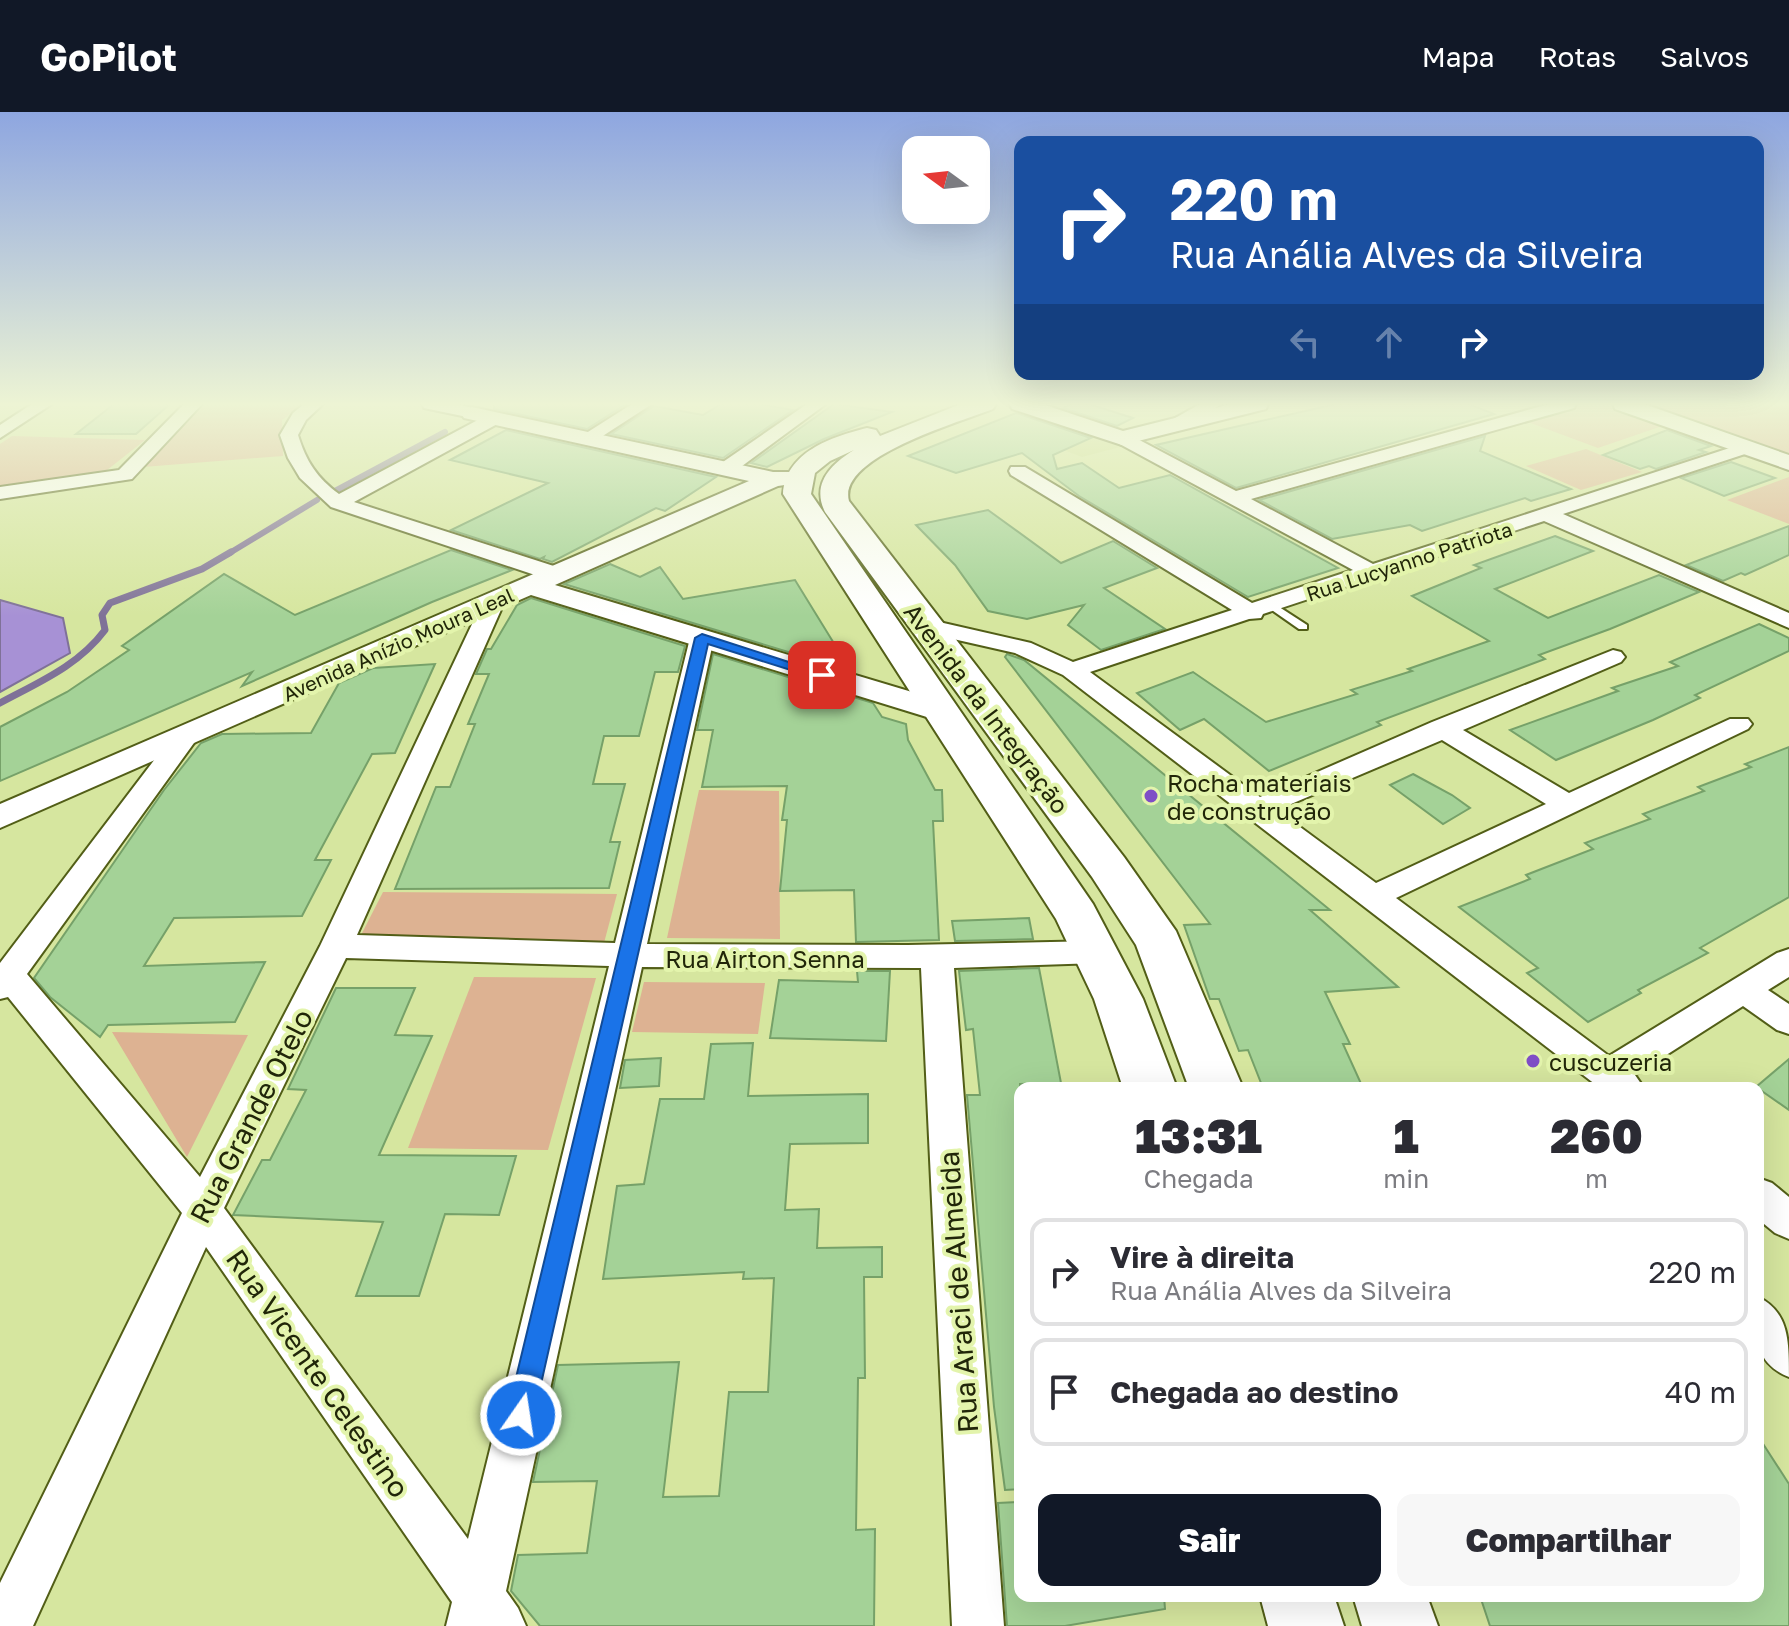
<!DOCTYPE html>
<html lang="pt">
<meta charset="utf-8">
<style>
body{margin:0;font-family:"Golos Text",sans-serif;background:#f7f7f7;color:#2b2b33;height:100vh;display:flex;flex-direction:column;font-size:30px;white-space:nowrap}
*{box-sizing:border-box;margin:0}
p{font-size:26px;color:#7c7c81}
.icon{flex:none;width:44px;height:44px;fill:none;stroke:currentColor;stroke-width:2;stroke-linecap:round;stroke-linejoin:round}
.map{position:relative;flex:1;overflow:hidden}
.sheet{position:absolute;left:1014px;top:970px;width:750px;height:520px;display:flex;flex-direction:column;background:#fff;border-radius:16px;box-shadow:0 8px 32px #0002}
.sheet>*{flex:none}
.hud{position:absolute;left:1014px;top:24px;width:750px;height:244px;border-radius:16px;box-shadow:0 8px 32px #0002;background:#1a4fa0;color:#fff;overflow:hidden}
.needle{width:52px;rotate:285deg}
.controls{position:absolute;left:902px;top:24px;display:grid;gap:16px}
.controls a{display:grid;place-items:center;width:88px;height:88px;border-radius:16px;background:#fff;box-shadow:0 8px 32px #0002;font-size:40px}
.pin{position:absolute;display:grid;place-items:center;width:68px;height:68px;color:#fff;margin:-34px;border-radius:16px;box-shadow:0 4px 12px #0006}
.me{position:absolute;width:88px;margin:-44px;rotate:13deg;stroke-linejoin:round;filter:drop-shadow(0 0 6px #0008)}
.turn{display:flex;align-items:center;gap:28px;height:168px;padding:0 24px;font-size:36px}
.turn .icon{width:104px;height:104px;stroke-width:2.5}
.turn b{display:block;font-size:56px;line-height:68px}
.lanes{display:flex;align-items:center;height:76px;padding:0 24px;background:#0003;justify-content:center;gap:40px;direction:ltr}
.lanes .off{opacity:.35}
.eta{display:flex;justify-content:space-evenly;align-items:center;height:136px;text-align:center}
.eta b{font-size:48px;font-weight:800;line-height:56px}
.action{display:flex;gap:16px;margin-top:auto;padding:16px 24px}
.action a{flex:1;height:92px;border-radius:16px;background:#111827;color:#fff;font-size:32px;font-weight:800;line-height:92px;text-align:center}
.action a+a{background:#f7f7f7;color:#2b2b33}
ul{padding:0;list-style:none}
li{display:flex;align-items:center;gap:24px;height:108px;margin:0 16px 12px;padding:0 8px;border:4px solid #e1e1e2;border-radius:16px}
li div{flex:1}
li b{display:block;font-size:30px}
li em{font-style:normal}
header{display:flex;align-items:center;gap:48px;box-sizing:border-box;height:112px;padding:0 40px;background:#111827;color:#fff}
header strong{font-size:38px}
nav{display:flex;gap:44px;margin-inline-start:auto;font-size:28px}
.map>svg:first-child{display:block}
.built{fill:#cdde8f}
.green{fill:#ddb292}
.water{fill:#a791d5;stroke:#7f7198;stroke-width:2}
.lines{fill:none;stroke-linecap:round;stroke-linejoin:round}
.stream-far1{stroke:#7f7198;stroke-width:6}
.stream{stroke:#7f7198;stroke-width:7}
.building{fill:#a4d297;stroke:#76a169;stroke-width:2}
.service-casing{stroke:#525e17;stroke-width:4}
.minor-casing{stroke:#525e17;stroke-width:4}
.tertiary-casing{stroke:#525e17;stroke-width:4}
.primary-casing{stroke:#525e17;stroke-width:4}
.service{fill:#fff;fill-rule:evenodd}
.minor{fill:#fff;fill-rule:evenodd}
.tertiary{fill:#fff;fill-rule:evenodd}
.primary{fill:#fff;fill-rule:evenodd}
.route{fill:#1a73e8;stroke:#114b97;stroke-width:2}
.poi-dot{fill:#7f4ec6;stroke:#e3f4ac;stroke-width:3}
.labels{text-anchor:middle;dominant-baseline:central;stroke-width:8;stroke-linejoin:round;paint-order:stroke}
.far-street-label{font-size:20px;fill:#212609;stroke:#e3f4ac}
.street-label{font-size:24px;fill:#212609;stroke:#e3f4ac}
.poi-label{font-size:24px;fill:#212609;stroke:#e3f4ac;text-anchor:start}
.near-street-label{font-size:28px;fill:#212609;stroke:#e3f4ac}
</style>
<header>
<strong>GoPilot</strong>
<nav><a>Mapa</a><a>Rotas</a><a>Salvos</a></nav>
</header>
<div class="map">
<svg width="1789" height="1514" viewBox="0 0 1789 1514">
<rect width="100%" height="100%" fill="#d6e69f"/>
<path class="built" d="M1016 300 1072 320 1091 321 1124 334 1082 345 1048 332 1011 345 959 324Z"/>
<g class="green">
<path d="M204 292H303L282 308 283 344 143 355Z"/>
<path d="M1585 292H1610L1668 312 1598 336 1528 310Z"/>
<path d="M1640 292H1789V344Z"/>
<path d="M12 324 145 328 102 362 0 376V332Z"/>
<path d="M1586 337 1642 360 1581 378 1526 354Z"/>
<path d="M1789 365V412L1727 388Z"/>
<path d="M699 678 779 679 780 827 667 826Z"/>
<path d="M383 780 617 782 604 831 358 829Z"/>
<path d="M474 865 596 866 548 1038 408 1036Z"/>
<path d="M644 870 765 871 758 922 632 920Z"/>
<path d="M112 920 248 923 187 1045Z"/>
</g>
<path class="water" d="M0 488 63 506 70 541 0 580Z"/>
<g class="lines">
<g class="stream-far1">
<path d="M335 379 445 320"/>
<path d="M228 442 317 388"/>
</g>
<path class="stream" d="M0 591C39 570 78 554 105 518L102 503 110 491 202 457 231 440"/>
</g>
<g class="building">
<path d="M114 292H170L136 322H76Z"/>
<path d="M494 292H626L587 317 494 297Z"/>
<path d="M721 292H759L793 298 723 346 611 322 654 294 703 303Z"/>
<path d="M834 292 892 300 824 327 767 355 751 351Z"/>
<path d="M1071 292H1089L1133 306 1117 314 1063 296Z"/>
<path d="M1336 292H1469L1494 302 1236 376 1156 333Z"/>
<path d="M1016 301 1091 326 1053 343 1057 357 1082 351 1119 376 1170 363 1338 456 1248 485 1079 384 1022 341 956 361 908 344Z"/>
<path d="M506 318 716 365 665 399 656 396 552 450 543 447 544 445 540 447 451 418 548 371 450 348Z"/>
<path d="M1667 318 1711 334 1699 338 1706 340 1656 357 1649 354 1640 357 1603 343Z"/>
<path d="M1485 324 1480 339 1571 377 1531 389 1525 386 1422 419 1410 413 1332 427 1259 388Z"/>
<path d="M1731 350 1775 366 1724 384 1681 366Z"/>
<path d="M988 398 1061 451 1113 429 1157 456 1104 476 1165 517 1101 538 1068 513 1084 493 1027 507 988 499 955 453 916 413Z"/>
<path d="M1789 414V443L1745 463 1741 461 1723 469 1686 453Z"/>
<path d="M1555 424 1593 439 1495 477 1548 506 1659 463 1699 480 1610 517 1539 543 1545 547 1377 610 1381 613 1269 659 1204 607 1180 618 1137 581 1193 560 1266 610 1357 582 1351 578 1412 559 1408 557 1489 529 1412 484 1481 456 1474 453Z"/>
<path d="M451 438 512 458 432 490 242 574 252 560 0 669V615L67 580 129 538 122 534 224 462 295 503Z"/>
<path d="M610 452 640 465 660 455 683 487 795 468 851 559 564 472Z"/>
<path d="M531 486 685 534 678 560H655L639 624H604L593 672H625L610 730H620L609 776 395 777 436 675H450L475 612H468L489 562H476L487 537H491L517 493Z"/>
<path d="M1759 512 1789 526V539L1695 583 1700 586 1653 608 1556 648 1510 618 1618 579 1612 576 1678 554 1670 550Z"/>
<path d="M713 542 873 591 882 605 906 612 908 628 935 678H942L943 709H933L939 828 856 830 854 778 780 779 787 708H782L787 674 702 675 713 618H697Z"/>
<path d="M1007 542 1024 548 1330 798H1310L1398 875 1325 880 1350 932H1343L1363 976H1263L1248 938 1239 939 1219 887H1210L1184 813 1210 812 1005 545Z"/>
<path d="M435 552 395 641 372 642 315 748H331L302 804 174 806 144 854 265 850 235 910 108 913 100 925 50 885 34 866 164 678 201 631 222 622 311 621 339 571 373 556Z"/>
<path d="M1789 635V785L1700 836 1708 841 1638 878 1641 881 1588 910 1527 861 1538 856 1459 795 1530 767 1526 763 1593 737 1585 731 1650 707 1643 702 1704 679 1698 675 1751 655 1745 652Z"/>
<path d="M1413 662 1452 683 1470 696 1443 712 1390 673Z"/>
<path d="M1029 806 1033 827 955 829 952 809Z"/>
<path d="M1039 856 1061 971 1020 972V1377L1005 1378 994 1295 967 983H980L973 917 966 918 959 859Z"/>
<path d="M857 859H890L886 929 770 926 779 868 858 870Z"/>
<path d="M336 876H415L395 923 432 924 379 1043 516 1044 499 1103 445 1102 419 1184H356L383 1110 233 1103 262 1048H270L306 978 288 977Z"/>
<path d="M753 931 748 984 868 982V1031L790 1032 785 1098 819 1097 817 1136 882 1135V1165H864L865 1266H858L856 1418 875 1417 874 1514H540L511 1479 518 1443 587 1441 597 1369 533 1370 558 1253 679 1250 663 1385 719 1384 729 1280H768L774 1166 743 1167 744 1160 603 1167 617 1074 644 1072 660 987H704L711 932Z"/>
<path d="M661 946 659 974 620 976 625 948Z"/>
<path d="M1789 947V998L1756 975Z"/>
<path d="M1758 1324 1789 1372V1514H1490L1480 1484H1758Z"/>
<path d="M1020 1390V1484H1164L1165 1497 1065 1514H1007L998 1391Z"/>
</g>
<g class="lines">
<defs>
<path id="service" d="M1273 491 1307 513V517H1299L1269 496V492Z"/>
<g id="minor">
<path d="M32 292H52L0 326V313Z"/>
<path d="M184 292H202L132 367 0 387V375L119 358Z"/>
<path d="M304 292H323L306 308 298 323C306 349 317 366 339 382L489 302H501L504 306 501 310 354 390 563 457 566 462 563 467H547L331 395 300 366 288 346 280 323 293 301Z"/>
<path d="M422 292H455L478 297 481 301 472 306 424 296Z"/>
<path d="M632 292H652L595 329 589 330 580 325Z"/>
<path d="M807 292H826L734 360H720L718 356 720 352Z"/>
<path d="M1200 292H1222L1176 318 1170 319 1161 314Z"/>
<path d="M1549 292H1576L1574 296 1251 387 1373 452 1745 331 1751 332 1754 336 1751 340 1563 402 1789 501V516L1544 409 1263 502 1261 506 1249 507 1090 560 1260 685 1432 610 1613 538 1621 540 1625 545 1621 550 1463 618 1569 681 1730 607H1748L1752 612 1748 617 1396 786 1609 944 1777 841 1789 837V865L1768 878 1789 892V922L1777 918 1743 894 1635 963 1644 976H1600L1063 563 1015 541 918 519 914 514 918 509 926 507 1031 531 1073 550 1232 498 1011 363 1009 359 1011 355H1025L1252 491 1353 458 1116 330 1113 326 1116 322H1128L1236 379ZM1442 628 1546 692 1376 771 1277 698Z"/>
<path d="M493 484 504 491 357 823 615 831 690 526 694 521H710L714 526 647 832 908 833 1098 829 1109 832 1114 840 1109 848 1098 851 954 856 1004 1514H952L921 856 642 855 506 1479 518 1496 526 1514H446L452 1490 206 1135 33 1514H0V1471L182 1101 8 885 0 887V851L177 618H195L199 624 27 862 200 1065 320 834 482 491ZM346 846 609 854 468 1427 224 1096Z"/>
<path d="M1758 1066 1772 1071 1789 1085V1127L1775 1121 1758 1107Z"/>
<path d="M1758 1185C1789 1200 1789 1229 1789 1265 1750 1249 1758 1221 1758 1185Z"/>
</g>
<g id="tertiary">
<path d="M1010 292H1042L1123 319 1231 292H1268L1266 297 1122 333 1012 297Z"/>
<path d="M1613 292H1644L1789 343V358L1615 297Z"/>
<path d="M472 295 773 360H805L809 365 805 370 778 374 555 473 952 592 957 599 952 606 941 609 930 606 531 483 0 716V692L749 369 464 306 461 301Z"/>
</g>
<g id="primary">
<path d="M961 292H996L993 297C960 310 837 345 849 389L1124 745 1176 819 1243 976H1189L1136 833 1092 765 825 400C811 372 831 352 854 338L830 349 815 361 811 382 1093 792 1143 887 1177 976H1123L1094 887 1056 807 783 382C786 340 831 325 867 316L876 318 880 324Z"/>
<path d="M1260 1484H1334L1344 1514H1268Z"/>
<path d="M1353 1484H1427L1438 1514H1362Z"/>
</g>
</defs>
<use href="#service" class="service-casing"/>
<use href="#minor" class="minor-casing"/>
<use href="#tertiary" class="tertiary-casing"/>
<use href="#primary" class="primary-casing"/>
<use href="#service" class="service"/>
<use href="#minor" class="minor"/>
<use href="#tertiary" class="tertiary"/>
<use href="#primary" class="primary"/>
</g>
<linearGradient id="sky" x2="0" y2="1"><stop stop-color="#8ea6e0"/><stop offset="0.58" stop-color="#edf4d4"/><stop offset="1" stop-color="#edf4d4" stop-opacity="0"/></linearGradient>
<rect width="1789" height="504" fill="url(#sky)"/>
<path class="route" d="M702 522 829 563 822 567 816 566 708 532 534 1303 530 1313 521 1317 511 1313 507 1303 695 526Z"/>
<g class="poi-dot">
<circle cx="1151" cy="684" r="8"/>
<circle cx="1533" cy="949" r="8"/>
</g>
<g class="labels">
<g class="far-street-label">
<text transform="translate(1409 449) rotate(-18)">Rua Lucyanno Patriota</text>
<text transform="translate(398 532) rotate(-24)">Avenida Anízio Moura Leal</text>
</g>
<g class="street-label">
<text transform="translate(987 596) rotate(53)">Avenida da Integração</text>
<text x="765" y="846">Rua Airton Senna</text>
</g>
<g class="poi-label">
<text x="1167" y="670">Rocha materiais<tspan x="1167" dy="28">de construção</tspan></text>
<text x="1549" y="949">cuscuzeria</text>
</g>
<g class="near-street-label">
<text transform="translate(251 1004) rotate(-63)">Rua Grande Otelo</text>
<text transform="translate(958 1180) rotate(-94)">Rua Araci de Almeida</text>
<text transform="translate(318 1261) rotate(55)">Rua Vicente Celestino</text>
</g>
</g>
</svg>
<div class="controls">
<a><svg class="needle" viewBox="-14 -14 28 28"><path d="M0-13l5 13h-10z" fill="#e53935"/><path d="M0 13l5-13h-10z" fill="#7c7c81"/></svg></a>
</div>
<div class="pin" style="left:822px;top:563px;background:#d93025"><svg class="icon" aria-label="arrive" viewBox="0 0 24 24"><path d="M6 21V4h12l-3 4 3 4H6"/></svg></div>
<svg class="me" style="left:521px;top:1303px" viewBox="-20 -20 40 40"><circle r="17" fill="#1a73e8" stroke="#fff" stroke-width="3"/><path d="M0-11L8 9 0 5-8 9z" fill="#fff"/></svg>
<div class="hud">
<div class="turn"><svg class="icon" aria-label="right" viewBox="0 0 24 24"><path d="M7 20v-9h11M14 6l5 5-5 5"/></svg><div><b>220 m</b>Rua Anália Alves da Silveira</div></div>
<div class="lanes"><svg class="icon off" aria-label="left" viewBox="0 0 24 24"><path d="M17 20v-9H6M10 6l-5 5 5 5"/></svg><svg class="icon off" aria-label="ahead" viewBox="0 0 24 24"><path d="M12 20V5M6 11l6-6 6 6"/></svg><svg class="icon" aria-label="right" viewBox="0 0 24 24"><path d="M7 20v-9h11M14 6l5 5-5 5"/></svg></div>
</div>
<section class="sheet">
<div class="eta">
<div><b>13:31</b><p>Chegada</p></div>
<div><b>1</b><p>min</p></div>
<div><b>260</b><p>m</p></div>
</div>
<ul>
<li><svg class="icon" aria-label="right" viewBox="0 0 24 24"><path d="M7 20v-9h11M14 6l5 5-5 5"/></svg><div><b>Vire à direita</b><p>Rua Anália Alves da Silveira</p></div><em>220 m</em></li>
<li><svg class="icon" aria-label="arrive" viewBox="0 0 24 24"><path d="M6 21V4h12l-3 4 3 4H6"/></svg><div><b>Chegada ao destino</b></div><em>40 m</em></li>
</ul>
<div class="action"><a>Sair</a><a>Compartilhar</a></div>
</section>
</div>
